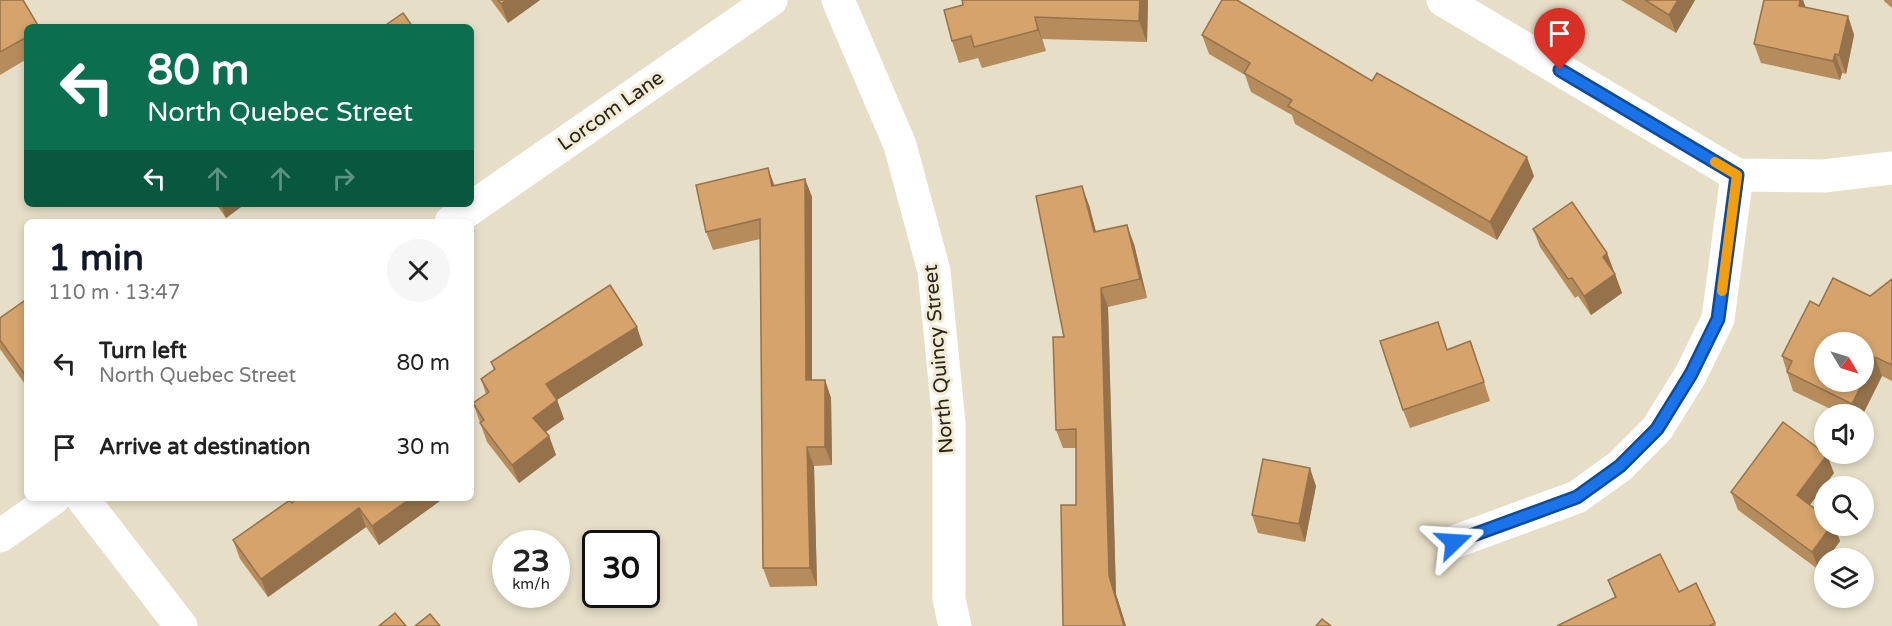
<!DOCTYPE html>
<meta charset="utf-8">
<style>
body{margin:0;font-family:"Varela Round",sans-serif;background:#f6f6f6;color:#222;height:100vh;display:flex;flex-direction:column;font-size:22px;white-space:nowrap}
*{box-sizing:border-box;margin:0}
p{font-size:20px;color:#767676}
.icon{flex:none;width:33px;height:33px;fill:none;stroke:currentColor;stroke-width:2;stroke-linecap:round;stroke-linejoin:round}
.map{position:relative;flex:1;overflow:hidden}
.sheet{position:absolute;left:24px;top:219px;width:450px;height:282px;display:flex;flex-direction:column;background:#fff;border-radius:9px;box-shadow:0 3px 9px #0003}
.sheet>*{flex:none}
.top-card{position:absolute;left:24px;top:24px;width:450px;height:183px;border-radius:9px;box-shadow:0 3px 9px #0003;background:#0b6e4f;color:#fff;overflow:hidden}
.needle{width:39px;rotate:128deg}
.tools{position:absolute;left:1814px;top:332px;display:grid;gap:12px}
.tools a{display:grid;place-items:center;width:60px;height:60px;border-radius:50%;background:#fff;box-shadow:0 3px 9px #0003;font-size:30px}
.speed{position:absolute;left:492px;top:530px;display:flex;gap:12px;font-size:30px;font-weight:700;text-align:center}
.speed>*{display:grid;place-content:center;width:78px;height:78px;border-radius:50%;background:#fff;box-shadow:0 3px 9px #0003;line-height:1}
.speed small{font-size:15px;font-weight:400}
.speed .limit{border:3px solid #111;border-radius:9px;background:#fff;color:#111}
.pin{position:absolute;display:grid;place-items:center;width:51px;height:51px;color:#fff;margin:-62px -26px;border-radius:50% 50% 50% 0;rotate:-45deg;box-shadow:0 0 6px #0007}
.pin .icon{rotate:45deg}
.me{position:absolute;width:66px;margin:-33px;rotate:70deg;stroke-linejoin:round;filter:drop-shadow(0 0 4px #0008)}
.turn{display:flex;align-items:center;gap:21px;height:126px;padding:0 24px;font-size:27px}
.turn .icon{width:78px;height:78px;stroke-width:2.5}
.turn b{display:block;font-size:42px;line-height:51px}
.lanes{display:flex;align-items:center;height:57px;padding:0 24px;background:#0003;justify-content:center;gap:30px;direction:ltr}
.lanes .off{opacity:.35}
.round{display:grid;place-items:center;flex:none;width:63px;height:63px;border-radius:32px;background:#f6f6f6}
.head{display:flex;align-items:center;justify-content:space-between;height:102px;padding:0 24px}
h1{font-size:36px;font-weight:800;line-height:45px;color:#111827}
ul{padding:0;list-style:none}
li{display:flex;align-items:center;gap:18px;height:84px;padding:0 24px}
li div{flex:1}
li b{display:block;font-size:22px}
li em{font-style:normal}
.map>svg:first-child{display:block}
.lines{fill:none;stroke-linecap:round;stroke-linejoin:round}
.minor{stroke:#fff;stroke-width:33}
.wall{fill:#b78c5c}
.shaded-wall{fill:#95724b}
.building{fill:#d5a36b;stroke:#95724b;stroke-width:1.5;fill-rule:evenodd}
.route-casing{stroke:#114b97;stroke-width:15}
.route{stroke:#1a73e8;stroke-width:10}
.slow{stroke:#f59e0b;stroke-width:10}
.labels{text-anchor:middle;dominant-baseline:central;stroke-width:6;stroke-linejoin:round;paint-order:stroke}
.street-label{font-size:20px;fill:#27241c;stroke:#f3ebd4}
</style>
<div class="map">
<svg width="1892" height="626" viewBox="0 0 1892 626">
<rect width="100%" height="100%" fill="#e6dec7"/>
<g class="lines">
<g class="minor">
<path d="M838 0 900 145 934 271 949 423V599L955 626"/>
<path d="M1443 0 1737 175"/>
<path d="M1737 175 1824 176 1892 168"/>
<path d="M451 222 771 0"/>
<path d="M82 498 181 626"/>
<path d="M0 536 54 498"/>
<path d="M1454 542 1577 497 1620 466 1657 429 1691 374 1718 319 1737 175"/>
</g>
</g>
<g class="wall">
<path d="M0 0 27 27V59L0 75Z"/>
<path d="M491 0H540L508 23Z"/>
<path d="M1148 0 1147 42 1042 39 1046 51 982 68 978 58 959 63 952 41 944 10Z"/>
<path d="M1621 0H1695L1676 33Z"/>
<path d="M1764 0H1803L1805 7 1848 16 1854 35 1846 74 1842 73 1840 80 1761 63 1754 44Z"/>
<path d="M1884 0H1892V8L1884 1Z"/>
<path d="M1202 35 1372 81 1534 176 1497 240 1295 124 1292 115 1251 92 1245 75 1209 54Z"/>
<path d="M768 168 774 186 805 179 812 197V380H825L831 398 832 465 814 466 817 586 770 587 763 568 760 239 713 250 706 232Z"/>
<path d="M216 204H245L226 218Z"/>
<path d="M1089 205 1096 232 1134 244 1147 298 1108 307 1116 594 1126 626H1063L1076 505V448H1063L1056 430 1064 337Z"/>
<path d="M1533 229 1607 253 1622 293 1591 315 1578 296 1575 298 1540 247Z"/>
<path d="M1892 279V381L1882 376 1863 414H1841L1793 391 1782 356 1819 306 1870 296Z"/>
<path d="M27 299V387L0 349V318Z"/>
<path d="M1471 341 1490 401 1410 428 1403 410 1447 349Z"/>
<path d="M643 345 557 400 564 419 545 432 549 436 556 455 519 483 487 442 473 403 486 394 481 379 494 370 491 362Z"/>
<path d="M1834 473 1810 505 1824 525H1834L1840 541 1819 570 1738 510 1731 492Z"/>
<path d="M1316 486 1305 542 1258 533 1252 515Z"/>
<path d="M444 498 379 545 366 527 268 597 240 559 233 540 292 503 314 499Z"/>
<path d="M1608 580 1679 592 1715 623 1716 626H1557L1615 598Z"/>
</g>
<g class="shaded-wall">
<path d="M507 0H540L508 23 501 4Z"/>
<path d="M1140 0H1148L1147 42 1139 21Z"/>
<path d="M1678 0H1695L1676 33 1669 15Z"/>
<path d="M1800 0H1803L1808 14 1799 6Z"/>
<path d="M1848 16 1854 35 1846 74 1839 55Z"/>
<path d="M1035 17 1042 39 1046 51 1038 30Z"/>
<path d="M1835 54 1842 73 1840 80 1833 61Z"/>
<path d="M1527 157 1534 176 1497 240 1490 222Z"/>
<path d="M768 168 775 187 772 186Z"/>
<path d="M805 179 812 197V398L806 380Z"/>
<path d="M1082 186 1089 205 1101 251 1094 232Z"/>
<path d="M221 204H245L226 218Z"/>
<path d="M1127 225 1134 244 1147 298 1140 279Z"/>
<path d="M1607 253 1614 272 1603 257Z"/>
<path d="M1615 274 1622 293 1591 315 1584 296Z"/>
<path d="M1101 288 1108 307 1116 594 1126 626H1124L1109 576Z"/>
<path d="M637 327 643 345 552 403 546 384Z"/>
<path d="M1875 357 1882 376 1863 414H1855L1852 404Z"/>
<path d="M825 380 831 398 832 465 825 447Z"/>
<path d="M557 400 564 419 539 437 533 418Z"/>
<path d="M549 436 556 455 519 483 512 465Z"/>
<path d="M807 447 814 466 817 586 810 568Z"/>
<path d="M1827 455 1834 473 1803 514 1797 495Z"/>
<path d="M1310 468 1316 486 1305 542 1299 524Z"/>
<path d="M411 498H444L379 545 372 526Z"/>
<path d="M359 508 366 527 268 597 261 579Z"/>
<path d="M1832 525H1834L1840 541 1828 558H1824V563L1819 570 1812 552Z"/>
</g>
<g class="building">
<path d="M0 0H23L39 27H27V37L0 52Z"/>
<path d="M498 0H507L501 4Z"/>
<path d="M962 0H1140L1139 21 1035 17 1038 30 974 47 971 36 952 41 944 10 963 5Z"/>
<path d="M1222 0H1237L1372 81 1377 73 1527 157 1490 222 1288 106 1292 100 1244 73 1250 63 1202 35Z"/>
<path d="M1645 0H1678L1669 15Z"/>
<path d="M1764 0H1800L1799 6 1848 16 1839 55 1835 54 1833 61 1754 44Z"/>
<path d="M403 13 413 27H383Z"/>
<path d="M768 168 772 186 805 179 806 380H825V447H807L810 568H763L760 219 706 232 696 185Z"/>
<path d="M1082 186 1094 232 1127 225 1140 279 1101 288 1109 576 1124 626H1063V624L1061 505H1076V429L1056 430 1053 337H1064L1036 196Z"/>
<path d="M1572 202 1607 253 1603 257 1615 274 1584 296 1572 278 1568 279 1533 229Z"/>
<path d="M1833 278 1870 296 1892 279V365L1875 357 1852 404 1787 372 1792 361 1782 356 1810 301 1819 306ZM1824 342H1863V381H1824Z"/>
<path d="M610 285 637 327 546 384 557 400 533 418 549 436 512 465 480 423 484 420 473 403 489 392 481 379 495 369 491 362Z"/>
<path d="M27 299V374L25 375 0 340V318Z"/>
<path d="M1438 322 1447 350 1470 341 1484 382 1403 410 1380 341Z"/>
<path d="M1783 422 1827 455 1797 495 1824 516V525H1832L1812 552 1731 492Z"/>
<path d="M1263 459 1310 468 1299 524 1252 515Z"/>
<path d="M298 498H313L314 499 315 498H411L372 526 359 508 261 579 233 540 290 500 292 503Z"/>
<path d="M1660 554 1679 592 1696 583 1715 623 1709 626H1557L1616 597 1608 580Z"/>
<path d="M395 613 406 626H379Z"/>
<path d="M430 614 440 626H415Z"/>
<path d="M1322 619 1331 626H1316Z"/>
</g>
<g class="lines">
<defs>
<path id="route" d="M1454 542 1577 497 1620 466 1657 429 1691 374 1718 319 1737 175 1560 70"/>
</defs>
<use href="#route" class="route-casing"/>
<use href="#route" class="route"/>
<path class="slow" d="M1715 162 1737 175 1722 291"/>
</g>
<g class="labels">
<g class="street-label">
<text transform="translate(611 111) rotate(-35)">Lorcom Lane</text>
<text transform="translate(939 359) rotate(-95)">North Quincy Street</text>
</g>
</g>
</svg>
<div class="tools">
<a><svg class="needle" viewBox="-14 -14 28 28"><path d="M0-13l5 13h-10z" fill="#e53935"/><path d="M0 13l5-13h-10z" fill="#767676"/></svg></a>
<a><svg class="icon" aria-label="sound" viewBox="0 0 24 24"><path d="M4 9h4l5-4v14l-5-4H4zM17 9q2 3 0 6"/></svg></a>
<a><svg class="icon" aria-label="search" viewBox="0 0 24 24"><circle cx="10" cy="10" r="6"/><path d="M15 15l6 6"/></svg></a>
<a><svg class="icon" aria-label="layers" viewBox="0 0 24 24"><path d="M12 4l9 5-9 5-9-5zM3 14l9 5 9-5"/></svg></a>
</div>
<div class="speed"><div>23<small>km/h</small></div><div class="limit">30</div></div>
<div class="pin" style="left:1560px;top:70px;background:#d93025"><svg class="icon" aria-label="arrive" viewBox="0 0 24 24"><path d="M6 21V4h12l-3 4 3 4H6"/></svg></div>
<svg class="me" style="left:1454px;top:542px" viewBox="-20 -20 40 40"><path d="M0-17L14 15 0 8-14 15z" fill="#1a73e8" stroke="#fff" stroke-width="4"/></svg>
<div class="top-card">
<div class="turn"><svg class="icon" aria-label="left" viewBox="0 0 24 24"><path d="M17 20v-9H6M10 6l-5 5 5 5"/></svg><div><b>80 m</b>North Quebec Street</div></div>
<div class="lanes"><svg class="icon" aria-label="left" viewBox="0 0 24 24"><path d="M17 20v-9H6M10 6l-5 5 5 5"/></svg><svg class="icon off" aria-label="ahead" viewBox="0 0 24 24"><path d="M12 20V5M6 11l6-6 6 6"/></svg><svg class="icon off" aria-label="ahead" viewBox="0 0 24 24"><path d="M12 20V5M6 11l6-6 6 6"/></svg><svg class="icon off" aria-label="right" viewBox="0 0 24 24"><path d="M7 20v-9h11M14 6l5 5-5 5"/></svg></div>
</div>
<section class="sheet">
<div class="head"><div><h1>1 min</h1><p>110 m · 13:47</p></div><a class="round"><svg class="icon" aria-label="close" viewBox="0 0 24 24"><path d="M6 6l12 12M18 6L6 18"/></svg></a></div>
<ul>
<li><svg class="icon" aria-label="left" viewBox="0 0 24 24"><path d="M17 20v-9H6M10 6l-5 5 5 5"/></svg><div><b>Turn left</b><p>North Quebec Street</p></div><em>80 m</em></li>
<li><svg class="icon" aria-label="arrive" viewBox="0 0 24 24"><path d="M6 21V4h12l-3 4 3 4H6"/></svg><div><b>Arrive at destination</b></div><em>30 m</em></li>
</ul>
</section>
</div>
